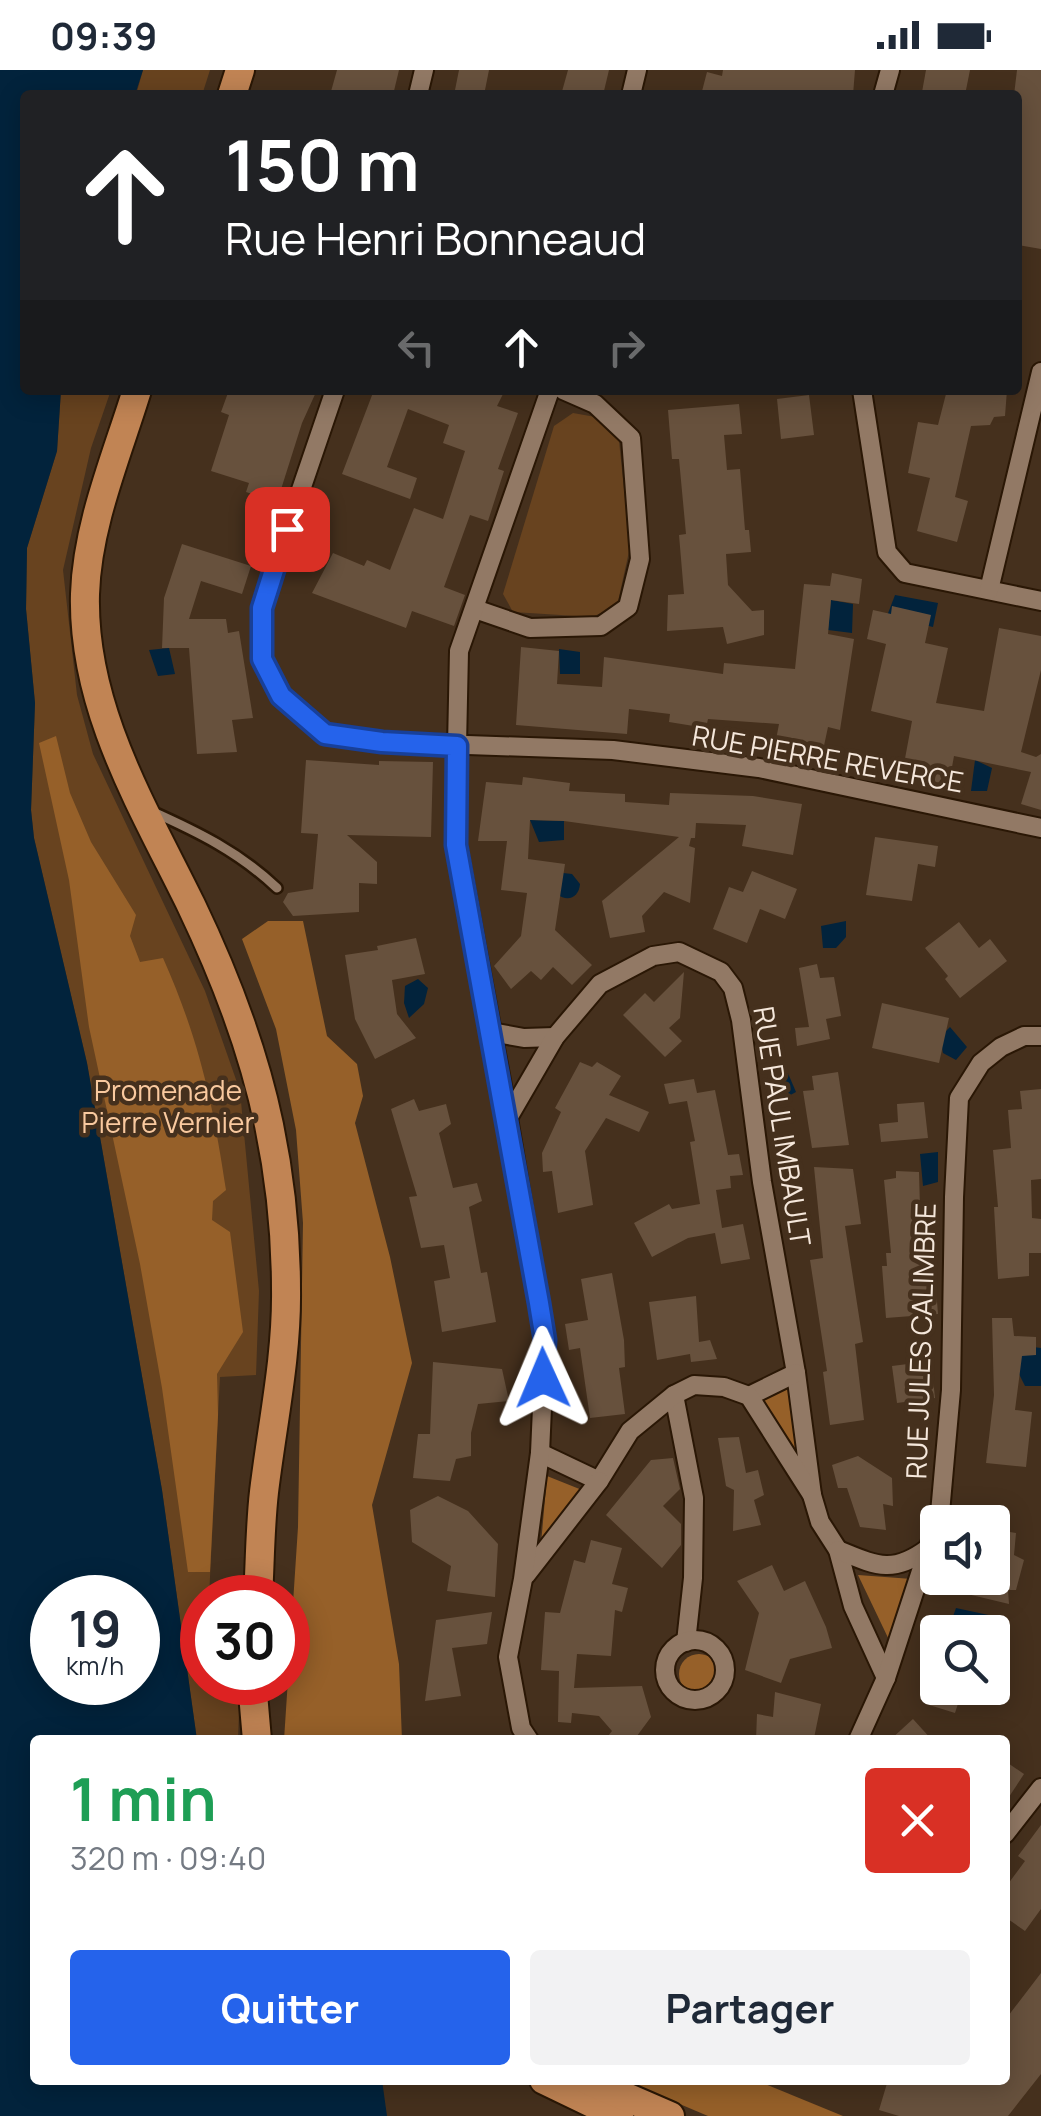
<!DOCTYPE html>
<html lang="fr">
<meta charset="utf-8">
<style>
body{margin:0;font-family:Manrope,sans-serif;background:#f2f2f3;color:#1f2937;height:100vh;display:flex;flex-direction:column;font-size:38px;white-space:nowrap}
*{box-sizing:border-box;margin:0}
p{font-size:32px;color:#747a83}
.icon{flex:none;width:55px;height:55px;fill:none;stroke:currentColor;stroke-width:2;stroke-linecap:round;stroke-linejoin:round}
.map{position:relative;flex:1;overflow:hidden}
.drawer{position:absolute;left:30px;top:1665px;width:980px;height:350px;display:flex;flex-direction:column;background:#fff;border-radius:10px;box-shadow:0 5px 25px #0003}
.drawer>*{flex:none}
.banner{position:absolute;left:20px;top:20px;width:1002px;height:305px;border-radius:10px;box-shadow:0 5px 25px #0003;background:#202124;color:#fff;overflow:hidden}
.buttons{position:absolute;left:920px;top:1435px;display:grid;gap:20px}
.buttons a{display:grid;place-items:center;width:90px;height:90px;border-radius:10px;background:#fff;box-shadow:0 5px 25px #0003;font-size:50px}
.speed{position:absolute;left:30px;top:1505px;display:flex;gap:20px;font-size:50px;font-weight:700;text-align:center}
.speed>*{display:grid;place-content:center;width:130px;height:130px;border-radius:50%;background:#fff;box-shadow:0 5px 25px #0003;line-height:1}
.speed small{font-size:25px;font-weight:400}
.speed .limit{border:15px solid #d22;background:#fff;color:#111}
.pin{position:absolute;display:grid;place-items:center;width:85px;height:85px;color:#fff;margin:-42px;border-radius:20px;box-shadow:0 5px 15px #0006}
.me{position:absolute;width:110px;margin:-55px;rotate:359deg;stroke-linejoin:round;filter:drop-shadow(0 0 8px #0008)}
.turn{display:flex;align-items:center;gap:35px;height:210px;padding:0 40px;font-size:45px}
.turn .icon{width:130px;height:130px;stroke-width:2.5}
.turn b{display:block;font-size:70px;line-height:85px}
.lanes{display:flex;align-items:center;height:95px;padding:0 40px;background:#0003;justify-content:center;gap:50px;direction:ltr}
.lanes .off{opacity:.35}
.round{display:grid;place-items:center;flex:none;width:105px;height:105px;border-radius:10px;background:#f2f2f3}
.overview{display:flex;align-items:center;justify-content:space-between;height:170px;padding:0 40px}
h1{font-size:60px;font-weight:700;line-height:75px;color:#1e9e55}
.primary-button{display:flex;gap:20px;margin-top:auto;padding:20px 40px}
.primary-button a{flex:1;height:115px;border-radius:10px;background:#2563eb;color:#fff;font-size:40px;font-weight:700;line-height:115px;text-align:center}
.primary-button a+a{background:#f2f2f3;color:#1f2937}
.status{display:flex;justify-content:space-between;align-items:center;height:70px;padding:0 50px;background:#fff;direction:ltr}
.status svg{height:28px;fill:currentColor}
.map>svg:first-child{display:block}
.green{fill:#68431f}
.forest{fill:#966029}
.water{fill:#02233c;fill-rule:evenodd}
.building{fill:#67513d}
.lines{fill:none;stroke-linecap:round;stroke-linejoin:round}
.lane-casing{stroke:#2a1705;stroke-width:14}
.street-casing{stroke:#2a1705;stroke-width:22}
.primary-casing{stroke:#2a1705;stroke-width:32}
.lane{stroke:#927965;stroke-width:9}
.street{stroke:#927965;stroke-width:18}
.primary{stroke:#c18454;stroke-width:28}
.route-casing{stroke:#184099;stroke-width:25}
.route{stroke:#2563eb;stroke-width:18}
.labels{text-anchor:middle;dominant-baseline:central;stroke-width:9;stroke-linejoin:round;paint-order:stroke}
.street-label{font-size:28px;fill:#f5e7db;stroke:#45301d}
.park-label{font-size:28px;fill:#f9c99f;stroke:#45301d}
</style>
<div class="status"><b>09:39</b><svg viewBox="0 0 49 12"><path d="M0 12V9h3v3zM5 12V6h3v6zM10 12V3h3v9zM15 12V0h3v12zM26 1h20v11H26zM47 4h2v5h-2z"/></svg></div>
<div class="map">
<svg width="1041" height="2046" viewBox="0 0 1041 2046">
<rect width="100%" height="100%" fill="#45301d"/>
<g class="green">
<path d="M143 0H210L202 25H136Z"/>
<path d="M61 320H111L91 378 63 500 77 625 93 684 205 921 240 1021 259 1221 256 1305 220 1307 209 1527 202 1528V1612L240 1613 238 1670H197L162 1420 87 993 34 768 31 740 35 633 26 539 27 478 57 381Z"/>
<path d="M573 343 601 348 619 371 630 477 617 536 592 547 513 542 503 524 554 356Z"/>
</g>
<g class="forest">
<path d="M56 666 70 723 91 772 136 845 130 866 140 892 163 888C199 969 213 1033 226 1120L213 1131 212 1150 230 1162 243 1262 217 1304 218 1345 210 1502H188L162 1318 140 1194 89 957 69 810 39 673Z"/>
<path d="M268 851H303L327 966 357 994 363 1026 355 1053 390 1187 412 1293 372 1435 399 1594 402 1670H284L298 1457 303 1153 296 1060 276 959 242 869Z"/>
<path d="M797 1310 808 1412 755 1329Z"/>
<path d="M547 1406 582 1420 541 1474Z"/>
<path d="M858 1505 912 1509 891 1574Z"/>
<circle cx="699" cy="1604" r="20"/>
<path d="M623 2010H755L843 2046H708Z"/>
</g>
<g class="water">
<path d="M0 0H143L135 25H25V320H61L57 381 27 478 26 539 35 633 31 740 34 768 87 993 162 1420 197 1670H35V2010H382L387 2046H0ZM52 1528H138V1612H52Z"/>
<path d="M895 525 938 533 933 557 887 546Z"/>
<path d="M831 530 853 534 852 563 828 560Z"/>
<path d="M169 578 175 604 158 606 149 580Z"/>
<path d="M559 579 580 582V604H560Z"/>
<path d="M975 690 992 698 987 721H971Z"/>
<path d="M530 750 564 751V770L539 772Z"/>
<path d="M563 803 572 804 580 814C579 827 568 833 557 824Z"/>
<path d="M846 851V867L836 878H823L821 856Z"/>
<path d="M418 909 428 918 424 934 409 948 404 933 405 916Z"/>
<path d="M950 957 967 977 956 990 943 983 940 967Z"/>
<path d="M787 1001 796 1022 779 1031 776 1005Z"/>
<path d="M938 1082V1112L923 1116 920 1084Z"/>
<path d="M1025 1276 1041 1278V1316H1025L1012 1290Z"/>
<path d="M956 1538 1007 1549 999 1566 951 1552Z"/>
</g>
<g class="building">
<path d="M337 0H399L393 25H330Z"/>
<path d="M459 0H489L484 25H454Z"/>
<path d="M568 0H609L603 25H561Z"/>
<path d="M723 0H855L853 25H701L707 2 722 6Z"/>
<path d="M926 0H970L965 25 922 22Z"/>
<path d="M1017 0H1041V179L1018 175V25H1014Z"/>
<path d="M229 320H317L302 353 277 432 246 422 249 413 211 401 229 345 221 342Z"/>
<path d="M374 320H505L497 336 518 343 498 399 504 401 488 451 470 445 444 517 465 525 454 556 412 541 406 558 312 523 333 483 364 496 367 490 390 500 414 438 443 449 465 381 443 373 449 355 408 339 387 397 417 408 410 429 342 404Z"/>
<path d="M947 320H1007L1005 346 994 347 990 355 971 356 955 427 968 431 957 472 917 461 930 408 908 403 918 352 938 355Z"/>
<path d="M809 325 814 365 781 369 777 329Z"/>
<path d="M739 334 742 364 724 365 727 400 740 399 745 460H749L751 482 726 484 728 515 752 541 764 540V565L727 574 723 557 667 561 668 525 684 524 679 465 686 464 679 389H672L668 340Z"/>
<path d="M182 474 251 496 242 524 201 511 189 549H226L228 563 239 561 253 648 232 650 237 682 197 684 189 578H162L164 528Z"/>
<path d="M832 503 862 509 859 534 831 530 828 564 854 569 840 660 828 657 822 685 775 675 779 654 708 649 706 658 669 652 670 644 629 639 627 664 516 655 521 577 559 581 557 614 602 617 604 587 723 604 724 593 795 599 804 514 830 516Z"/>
<path d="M892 536 931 545 925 573 948 578 936 633 984 641 999 558 1041 566V600L1021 682 1036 687 1041 684V740L1021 734 1031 702 954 686 948 719 901 710 912 651 871 641 886 574 867 569 873 540 891 544Z"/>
<path d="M306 690 379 695V691L433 692 431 767 347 765 377 792V814L359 813V842L293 846 283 832 288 823 313 819 318 764 301 763Z"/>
<path d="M523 707 570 713 569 721 625 724V732L669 735 670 723 753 726 802 734 793 785 742 776 746 755 696 753 695 768H691L689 776 695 778 690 833 664 822 642 846 645 862 610 868 602 831 679 767 564 751 530 750 528 789 565 794 555 860 592 895 572 915 553 897 541 910 531 901 511 919 494 896 521 866 527 823 501 820 507 771H478L486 712 522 715Z"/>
<path d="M875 767 938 776 935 797 918 794 912 831 866 825Z"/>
<path d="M752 801 797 819 785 849 760 839 747 873 713 859 729 817 743 822Z"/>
<path d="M959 852 979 878 990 869 1007 891 960 928 945 909 948 906 925 878Z"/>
<path d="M416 868 425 904 392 910 397 944 416 968 375 989 355 949 345 885 378 880 377 876Z"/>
<path d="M817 894 820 908 834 907 841 946 826 949 830 969 797 976 795 958 809 957 799 898Z"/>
<path d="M684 902 680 948 669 958 682 971 665 987 623 945 645 923 654 932Z"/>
<path d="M882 933 949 948 939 993 872 978Z"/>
<path d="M580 992 592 997 597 992 621 1006 609 1025 649 1042 639 1062 606 1048 585 1081 593 1135 558 1143 552 1101 543 1102 542 1083 561 1042 555 1038Z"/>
<path d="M838 1002 849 1075 812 1078 803 1021 814 1020 812 1006Z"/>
<path d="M694 1009 697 1023 715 1020 728 1085 739 1084 743 1105 730 1106 731 1118 716 1120 722 1158 743 1154 750 1189 721 1194 715 1163 688 1168 652 1187 634 1153 669 1134 672 1139 700 1134 690 1072 695 1071 687 1031 669 1034 664 1014Z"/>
<path d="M1041 1019V1109L1031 1110 1032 1148 1041 1149V1183H1029V1206L998 1209 994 1137H998L993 1080 1011 1078 1008 1040 1022 1039 1020 1021Z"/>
<path d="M414 1029 419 1041 446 1034 451 1054 439 1063 453 1118 477 1113 482 1131 469 1137 481 1203 487 1202 496 1252 442 1262 434 1211 450 1208 444 1175 421 1178 409 1127 417 1126 391 1039Z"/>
<path d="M924 1032 928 1068 881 1072 879 1054 898 1052 897 1034Z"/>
<path d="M814 1097 853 1099 861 1154 845 1156 863 1272 855 1274 864 1350 830 1355 823 1302 827 1301 810 1190 823 1188Z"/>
<path d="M896 1101 919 1102 920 1137 930 1139V1193H934L938 1244 886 1248 882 1196H887L886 1183H891L884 1110 896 1108Z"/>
<path d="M612 1203 624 1270 625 1297 619 1298 625 1344 590 1348 580 1278 569 1280 565 1254 588 1250 581 1209Z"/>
<path d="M696 1226 699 1272 710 1270 717 1289 691 1292 690 1284 657 1290 649 1232Z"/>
<path d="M992 1248H1012L1014 1266 1036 1267V1285L1022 1286 1015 1340 1032 1342 1026 1397 986 1393 994 1325Z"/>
<path d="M931 1291 935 1328 897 1333 892 1296Z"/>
<path d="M433 1292 502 1299 509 1331 478 1334 471 1363V1386L456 1389 450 1411 413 1408 418 1364H430Z"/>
<path d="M739 1367 746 1403 758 1400 764 1425 754 1430 761 1455 733 1461 734 1420 726 1416 718 1368Z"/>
<path d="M858 1386 892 1408 893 1436 883 1434 886 1460 860 1457 847 1418H838L832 1395Z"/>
<path d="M673 1388 680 1419 663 1436 681 1454V1475L662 1498 606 1445 651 1390Z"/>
<path d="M438 1426 468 1441 498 1474 495 1527 447 1521 451 1496 412 1472 410 1440Z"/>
<path d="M992 1459 1016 1463 1014 1485 1024 1490 1016 1520H1008L1009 1534 963 1523 967 1508H992Z"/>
<path d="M591 1470 622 1478 612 1514 628 1518 622 1542 615 1540 611 1586 577 1584 574 1618 642 1616 651 1647 634 1670H605L612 1661 599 1646 572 1643 571 1653 558 1652 559 1601 541 1600 545 1542 560 1543 574 1490 585 1493Z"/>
<path d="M772 1495 784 1521 805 1511 826 1557 832 1578 790 1589 781 1613 745 1600 759 1543 737 1511Z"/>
<path d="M492 1542 487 1574 452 1578 461 1626 425 1631 436 1550Z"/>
<path d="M931 1618H963L955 1643 926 1634Z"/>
<path d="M775 1622 821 1634 814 1668 756 1670 757 1644 773 1647Z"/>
<path d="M913 1649 932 1670H890Z"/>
<path d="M1005 1691 1024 1704 1005 1733Z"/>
<path d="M1041 1755V1839L1025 1861 1005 1847V1818L1025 1791 1018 1786Z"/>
<path d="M1041 1903V2004L1008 2046H899L879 2040 888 2010H1005V1950Z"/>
</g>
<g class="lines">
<defs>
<path id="lane" d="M151 741C198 762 239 782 277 818"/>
<g id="street">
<path d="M418 25 424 0"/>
<path d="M631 25 637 0"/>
<path d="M883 25 890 0"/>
<path d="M335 320 261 537 263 589 281 627 325 664 382 672 613 680 759 698 1041 758"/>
<path d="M862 320 887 482 905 503 1041 531"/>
<path d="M989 520 1041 302"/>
<path d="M475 539 530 558 601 556 628 537 640 489 631 368 595 334 563 320"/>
<path d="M491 962 524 968 555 967"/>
<path d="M508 1048 555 967 600 914 653 886 679 882 721 902 733 918 741 950 762 1112 796 1303 812 1425"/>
<path d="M674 1325 694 1428 693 1508 686 1572"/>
<path d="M749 1326 796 1303"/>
<path d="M540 1383 599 1411 630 1361 674 1325 694 1315 724 1317 749 1326 812 1425 820 1452 838 1480 853 1536 886 1608"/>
<path d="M838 1480C875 1495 892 1505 927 1479"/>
<path d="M526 1505 599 1411"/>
<circle cx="695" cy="1600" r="30"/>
<path d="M529 1670 521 1658 508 1587 523 1509 540 1383 545 1270 508 1048 457 775V676L459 581 550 320"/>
<path d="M858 1670 886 1608 940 1443 951 1320 954 1127 959 1028 981 993 1001 977 1024 966H1041"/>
<path d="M1005 1764 1041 1718"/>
</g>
<g id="primary">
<path d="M232 25 240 0"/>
<path d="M137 320C117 385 87 455 85 524 82 638 143 737 191 835 225 906 253 978 269 1055 280 1108 286 1166 286 1220 287 1287 272 1355 264 1422 260 1457 260 1493 258 1528"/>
<path d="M252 1612 257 1670"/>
<path d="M544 2010 619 2046"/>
<path d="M587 2010 670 2046"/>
</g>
</defs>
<use href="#lane" class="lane-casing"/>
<use href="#street" class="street-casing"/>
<use href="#primary" class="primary-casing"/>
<use href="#lane" class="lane"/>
<use href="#street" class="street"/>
<use href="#primary" class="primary"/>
</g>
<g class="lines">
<defs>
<path id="route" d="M287 459 262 538V589L281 626 325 664 382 672 457 676 456 775 539 1233 545 1270 543 1308"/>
</defs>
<use href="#route" class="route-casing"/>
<use href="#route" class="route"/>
</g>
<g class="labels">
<g class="street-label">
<text transform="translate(828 688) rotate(10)">RUE PIERRE REVERCE</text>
<text transform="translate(783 1056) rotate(81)">RUE PAUL IMBAULT</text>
<text transform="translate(920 1271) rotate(-88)">RUE JULES CALIMBRE</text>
</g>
<g class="park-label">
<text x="168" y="1020">Promenade<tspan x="168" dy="32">Pierre Vernier</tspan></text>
</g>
</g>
</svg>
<div class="buttons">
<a><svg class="icon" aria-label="sound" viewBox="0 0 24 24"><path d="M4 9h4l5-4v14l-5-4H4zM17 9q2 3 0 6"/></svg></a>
<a><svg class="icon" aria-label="search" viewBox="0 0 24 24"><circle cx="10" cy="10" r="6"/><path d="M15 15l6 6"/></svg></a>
</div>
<div class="speed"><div>19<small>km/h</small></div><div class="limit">30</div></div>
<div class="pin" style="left:287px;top:459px;background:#d93025"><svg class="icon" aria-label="arrive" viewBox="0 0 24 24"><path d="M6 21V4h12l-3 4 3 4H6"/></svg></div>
<svg class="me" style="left:543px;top:1308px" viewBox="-20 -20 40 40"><path d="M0-17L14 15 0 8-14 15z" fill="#2563eb" stroke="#fff" stroke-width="4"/></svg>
<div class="banner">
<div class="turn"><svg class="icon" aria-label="ahead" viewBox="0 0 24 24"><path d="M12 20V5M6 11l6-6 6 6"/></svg><div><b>150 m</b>Rue Henri Bonneaud</div></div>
<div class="lanes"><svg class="icon off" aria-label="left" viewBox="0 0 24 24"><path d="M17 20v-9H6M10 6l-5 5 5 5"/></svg><svg class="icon" aria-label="ahead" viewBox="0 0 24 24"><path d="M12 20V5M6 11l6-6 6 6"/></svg><svg class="icon off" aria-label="right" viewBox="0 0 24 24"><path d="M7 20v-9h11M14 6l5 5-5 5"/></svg></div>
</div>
<section class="drawer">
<div class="overview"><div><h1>1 min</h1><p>320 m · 09:40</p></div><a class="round" style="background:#d93025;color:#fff"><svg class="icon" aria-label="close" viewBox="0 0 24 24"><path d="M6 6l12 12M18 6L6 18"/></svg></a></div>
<div class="primary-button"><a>Quitter</a><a>Partager</a></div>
</section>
</div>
